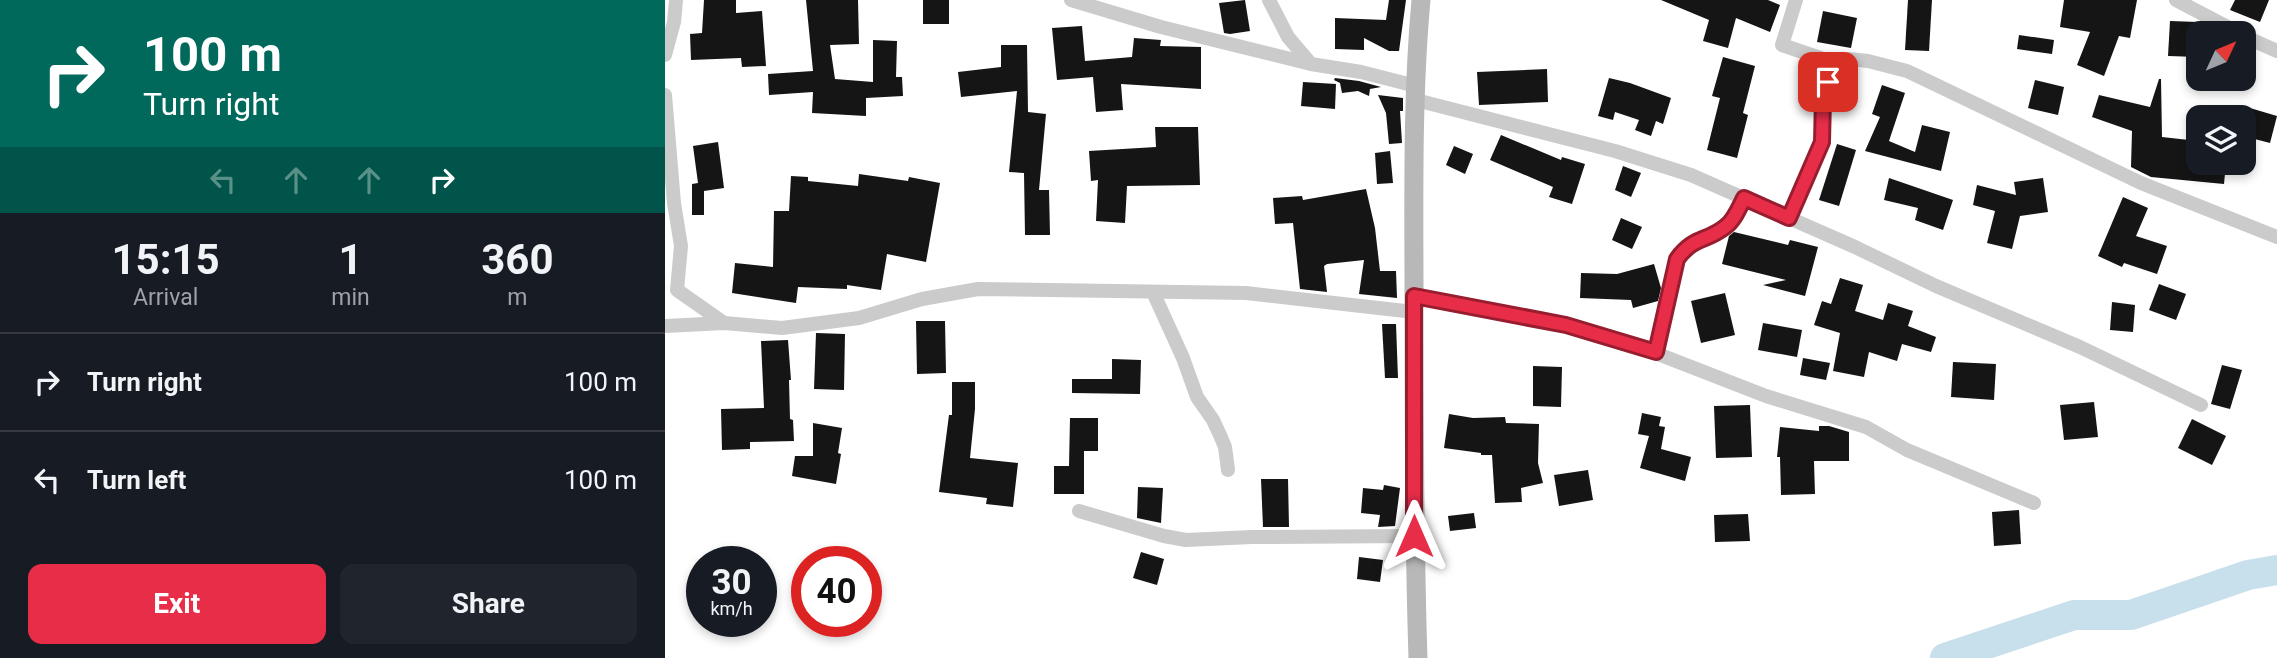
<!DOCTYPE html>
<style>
body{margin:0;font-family:Roboto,sans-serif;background:#20242c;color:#f1f3f6;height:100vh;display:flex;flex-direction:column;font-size:26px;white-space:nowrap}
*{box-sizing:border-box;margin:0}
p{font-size:23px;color:#9ea1a6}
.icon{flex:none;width:38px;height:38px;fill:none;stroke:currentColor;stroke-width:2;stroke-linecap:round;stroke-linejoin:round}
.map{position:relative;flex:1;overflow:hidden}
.details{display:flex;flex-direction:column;background:#171b24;width:665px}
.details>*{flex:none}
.guide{background:#00695c;color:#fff;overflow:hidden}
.needle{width:46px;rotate:46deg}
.tools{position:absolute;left:1521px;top:21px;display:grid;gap:14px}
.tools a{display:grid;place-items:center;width:70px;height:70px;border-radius:14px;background:#171b24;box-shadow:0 4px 10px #0003;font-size:35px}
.speed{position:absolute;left:21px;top:546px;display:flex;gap:14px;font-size:35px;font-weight:700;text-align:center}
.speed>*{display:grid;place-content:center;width:91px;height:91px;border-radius:50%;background:#171b24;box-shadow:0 4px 10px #0003;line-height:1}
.speed small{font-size:18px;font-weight:400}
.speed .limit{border:10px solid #d22;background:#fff;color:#111}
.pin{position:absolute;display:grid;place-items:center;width:60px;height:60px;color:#fff;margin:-30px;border-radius:14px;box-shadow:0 4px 10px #0006}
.me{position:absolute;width:77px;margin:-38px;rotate:0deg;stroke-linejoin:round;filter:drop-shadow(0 0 5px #0008)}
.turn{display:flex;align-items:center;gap:24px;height:147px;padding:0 28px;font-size:32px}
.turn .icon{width:91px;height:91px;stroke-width:2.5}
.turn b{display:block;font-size:49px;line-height:60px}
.lanes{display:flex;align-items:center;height:66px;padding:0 28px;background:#0003;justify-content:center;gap:35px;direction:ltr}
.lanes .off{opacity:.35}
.eta{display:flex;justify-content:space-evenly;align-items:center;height:119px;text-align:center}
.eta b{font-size:42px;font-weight:700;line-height:49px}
.action{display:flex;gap:14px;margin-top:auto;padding:14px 28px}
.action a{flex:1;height:80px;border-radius:14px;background:#e82d49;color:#fff;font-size:28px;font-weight:700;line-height:80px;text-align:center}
.action a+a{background:#20242c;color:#f1f3f6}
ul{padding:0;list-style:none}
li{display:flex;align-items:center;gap:21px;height:98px;padding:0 28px;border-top:2px solid #363941}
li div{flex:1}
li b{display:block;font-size:26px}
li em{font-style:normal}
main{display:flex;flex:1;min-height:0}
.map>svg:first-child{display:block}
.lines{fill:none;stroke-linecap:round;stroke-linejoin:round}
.river{stroke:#c7e0ec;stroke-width:30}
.building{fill:#151515}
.street{stroke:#cbcbcb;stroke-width:14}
.secondary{stroke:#b8b8b8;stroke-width:19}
.route-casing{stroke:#971d2f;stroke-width:18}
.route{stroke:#e82d49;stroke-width:12}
</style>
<main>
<section class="details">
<div class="guide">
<div class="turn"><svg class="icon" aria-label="right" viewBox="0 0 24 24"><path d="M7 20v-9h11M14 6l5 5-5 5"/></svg><div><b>100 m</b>Turn right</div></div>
<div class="lanes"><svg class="icon off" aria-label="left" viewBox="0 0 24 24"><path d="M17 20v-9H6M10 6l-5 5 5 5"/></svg><svg class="icon off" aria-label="ahead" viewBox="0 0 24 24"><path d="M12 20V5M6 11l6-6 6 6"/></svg><svg class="icon off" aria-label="ahead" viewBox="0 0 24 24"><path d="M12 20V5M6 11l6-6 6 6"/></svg><svg class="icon" aria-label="right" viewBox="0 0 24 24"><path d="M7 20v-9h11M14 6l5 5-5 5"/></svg></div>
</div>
<div class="eta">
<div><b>15:15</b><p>Arrival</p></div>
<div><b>1</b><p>min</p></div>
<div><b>360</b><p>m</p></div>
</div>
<ul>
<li><svg class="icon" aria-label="right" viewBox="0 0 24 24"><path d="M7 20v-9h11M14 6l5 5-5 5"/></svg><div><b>Turn right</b></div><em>100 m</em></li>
<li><svg class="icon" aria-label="left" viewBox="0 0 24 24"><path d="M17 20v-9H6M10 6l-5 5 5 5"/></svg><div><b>Turn left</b></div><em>100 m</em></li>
</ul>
<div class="action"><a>Exit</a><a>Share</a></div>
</section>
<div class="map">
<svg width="1612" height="658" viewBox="0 0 1612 658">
<rect width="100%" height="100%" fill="#fff"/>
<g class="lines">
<path class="river" d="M1280 658 1409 615H1466L1583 575 1612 570"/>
</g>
<g class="building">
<path d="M39 0H71V13L97 11 101 66 77 67 76 58 26 60 25 34 37 33Z"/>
<path d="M141 0H193L194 44 165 45 170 79 208 82V40L232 41 231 77H237L238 96 201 98V116L147 113 148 92 104 95 103 74 148 71Z"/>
<rect x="258" y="0" width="26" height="24"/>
<path d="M580 0 585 31 565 34 559 33 554 3Z"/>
<path d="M724 0H741L734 51H724L699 38V50L670 49V18L721 20Z"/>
<path d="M996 0H1103L1115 5 1105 32 1071 18 1063 48 1038 41 1044 20Z"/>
<path d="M1243 0H1267L1264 51 1240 50Z"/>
<path d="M1399 0H1472L1465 38 1454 36 1439 76 1412 65 1425 32 1395 27Z"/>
<path d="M1570 0H1604L1595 22 1565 10Z"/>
<path d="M1158 11 1192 18 1186 48 1152 42Z"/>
<path d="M1505 21 1533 22V57L1503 56Z"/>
<path d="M417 26 420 61 467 57 469 38 496 40 495 46 536 47V89L456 84 458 110 431 112 428 77 392 80 387 28Z"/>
<path d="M1354 35 1389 40 1387 54 1352 49Z"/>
<path d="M336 45H362L363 112 381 114 374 190H384L385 235H360L359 173 344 172 352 91 296 97 293 72 336 67Z"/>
<path d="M1058 57 1090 66 1078 113 1083 115 1072 158 1042 150 1055 98 1047 96Z"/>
<path d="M882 69 883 102 814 105 812 72Z"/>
<path d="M670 78 694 81 716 87 705 89 704 96 693 91 677 93 675 83 669 80Z"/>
<path d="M944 78 965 83 1006 98 998 124 991 121 986 136 970 130 974 120 950 112 948 120 933 116Z"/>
<path d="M1494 79H1496L1497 137 1533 141V163H1561L1559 184 1486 177 1466 167 1467 131 1427 117 1434 95 1485 107Z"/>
<path d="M1370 80 1399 87 1393 115 1363 108Z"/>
<path d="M638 82 671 84 670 109 636 106Z"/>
<path d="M1217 85 1240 93 1224 141 1250 152 1257 125 1285 132 1276 171 1200 151 1215 117 1207 114Z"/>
<path d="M713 95 738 98V111H735L737 143 724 144 721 113Z"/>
<path d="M1585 108 1612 116 1605 143 1578 136Z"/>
<path d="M490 127H533L535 185 462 186 460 223 431 221 433 180 426 181 424 151 491 147Z"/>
<path d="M836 135 896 160 897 157 920 164 907 204 884 197 888 187 825 160Z"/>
<path d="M53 142 59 188 39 191V215H27V184L33 183 28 146Z"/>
<path d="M1172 144 1191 150 1174 206 1154 200Z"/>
<path d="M789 146 808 154 800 174 781 165Z"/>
<path d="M725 151 728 183 712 184 710 153Z"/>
<path d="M958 166 976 173 966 197 950 190Z"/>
<path d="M194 174 243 181 244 177 275 183 261 262 222 254 216 290 182 285V289L133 287 131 303 67 293 70 263 108 267 109 211H124L126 176 143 177V181L193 186Z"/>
<path d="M1224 178 1288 200 1278 230 1250 220 1253 208 1219 200Z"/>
<path d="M1378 178 1383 212 1355 216 1347 249 1322 243 1330 211 1308 205 1312 185 1351 195 1349 182Z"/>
<path d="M701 189 710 228 715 271H731L732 298 694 294 699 260 662 264 659 266 662 292 635 289 628 223 610 224 608 198 637 196 638 200Z"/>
<path d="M1458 197 1483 208 1471 236 1502 246 1492 274 1459 263 1457 267 1433 256Z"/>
<path d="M956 218 977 227 967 249 947 240Z"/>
<path d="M1069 232 1123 245 1125 240 1153 247 1140 296 1098 285 1121 280 1057 264 1064 236Z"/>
<path d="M989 264 996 288 993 301 968 308 966 300 915 298 916 273 952 274Z"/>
<path d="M1175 278 1198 285 1190 311 1218 320 1223 303 1248 311 1243 326 1271 337 1266 352 1237 344 1232 361 1204 352 1199 377 1168 371 1175 333 1149 325 1157 301 1166 304Z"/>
<path d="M1494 284 1521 294 1511 320 1484 310Z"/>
<path d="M1060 293 1070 335 1036 343 1026 301Z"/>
<path d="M1447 302 1470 305 1468 332 1445 330Z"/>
<path d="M251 321H280L281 373 252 374Z"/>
<path d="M1098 323 1137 330 1132 357 1093 350Z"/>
<path d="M717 324H731L733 378H720Z"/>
<path d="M151 333 180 334 179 390 149 389Z"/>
<path d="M123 340 126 380H124L125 419 128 420 129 441 85 442V449L57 450 56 409 99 408 96 341Z"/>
<path d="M1138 358 1165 363 1161 380 1135 375Z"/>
<path d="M447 359 476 360 475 394 407 393V379H447Z"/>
<path d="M1288 362 1331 364 1329 400 1286 397Z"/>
<path d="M1557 365 1577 370 1565 409 1546 404Z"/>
<path d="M868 366 897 367 896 407 868 406Z"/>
<path d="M287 382H310V409L305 458 353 463 348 507 321 504 322 498 274 492 284 415H287Z"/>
<path d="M1429 402 1433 437 1399 440 1395 405Z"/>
<path d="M1085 405 1087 457 1051 458 1049 406Z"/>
<path d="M977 413 996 417 994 426 1000 427 996 449 1026 457 1020 481 975 468 984 436 973 434Z"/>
<path d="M784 414 808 418 840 417 841 423 874 424 873 463 878 483 856 488 857 502 830 503 827 455H816V453L779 448Z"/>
<path d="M405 418H433V451H419V494H389V466H404Z"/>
<path d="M1527 419 1561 436 1547 465 1513 448Z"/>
<path d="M148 423 177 428 173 453 176 454 171 484 127 476 130 456H148Z"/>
<path d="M1154 426H1164L1184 432V461H1149L1150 494 1116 495 1115 457H1112L1115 427 1154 431Z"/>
<path d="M923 470 928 500 894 506 889 475Z"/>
<path d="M596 479H623L624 527H598Z"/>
<path d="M719 485 735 488 730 526 713 527 715 515 696 513 698 488 718 490Z"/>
<path d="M473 487 498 488 496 523 472 518Z"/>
<path d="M1354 510 1356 544 1329 546 1327 512Z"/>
<path d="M809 513 811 528 785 531 783 516Z"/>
<path d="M1083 514 1085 541 1050 542 1049 515Z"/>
<path d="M476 552 499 559 492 585 468 578Z"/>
<path d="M694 557 718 560 715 582 692 579Z"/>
</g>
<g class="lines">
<g class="street">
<path d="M406 0 496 27 646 64 696 72 751 86"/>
<path d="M604 0 623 37 646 64"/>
<path d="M1131 0 1117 45 1173 64"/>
<path d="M1511 0 1574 33"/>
<path d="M1578 36 1612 51"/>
<path d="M0 55 9 22 11 0"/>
<path d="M0 95 9 203 16 246 12 290 59 323"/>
<path d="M751 100 950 151 1026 175 1190 247 1271 286 1415 347 1536 405"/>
<path d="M1124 218 1157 141 1159 98 1163 82 1173 64 1184 59 1203 61 1242 71 1476 183 1612 237"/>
<path d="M488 292 518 358 532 397 548 420 555 435 560 447 563 470"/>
<path d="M749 296 901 325 980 349 1101 396 1201 427 1242 450 1369 503"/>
<path d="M0 326 59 323 117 328 194 318 257 299 313 289 581 293 749 312"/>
<path d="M991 352 1012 259C1029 236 1041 242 1060 227 1069 221 1074 208 1079 198"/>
<path d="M414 511 499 536 521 540 587 537 749 536"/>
</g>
<path class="secondary" d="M753 658C749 538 749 417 749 297 749 198 747 99 756 0"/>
</g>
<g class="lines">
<defs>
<path id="route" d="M749 536V296L901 325 991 352 1012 259C1029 236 1041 242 1060 227 1069 221 1074 208 1079 198L1124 218 1157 142 1158 98 1163 82"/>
</defs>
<use href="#route" class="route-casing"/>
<use href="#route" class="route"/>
</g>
</svg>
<div class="tools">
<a><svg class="needle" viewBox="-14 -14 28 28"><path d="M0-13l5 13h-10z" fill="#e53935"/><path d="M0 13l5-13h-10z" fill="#9ea1a6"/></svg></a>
<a><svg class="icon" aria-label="layers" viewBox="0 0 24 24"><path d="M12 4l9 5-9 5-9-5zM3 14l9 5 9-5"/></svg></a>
</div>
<div class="speed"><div>30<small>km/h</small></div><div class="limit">40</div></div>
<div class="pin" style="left:1163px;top:82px;background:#d93025"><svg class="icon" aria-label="arrive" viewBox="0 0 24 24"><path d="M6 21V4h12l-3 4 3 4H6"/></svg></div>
<svg class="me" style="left:749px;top:536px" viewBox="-20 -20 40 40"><path d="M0-17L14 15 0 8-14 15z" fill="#e82d49" stroke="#fff" stroke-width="4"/></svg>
</div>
</main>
